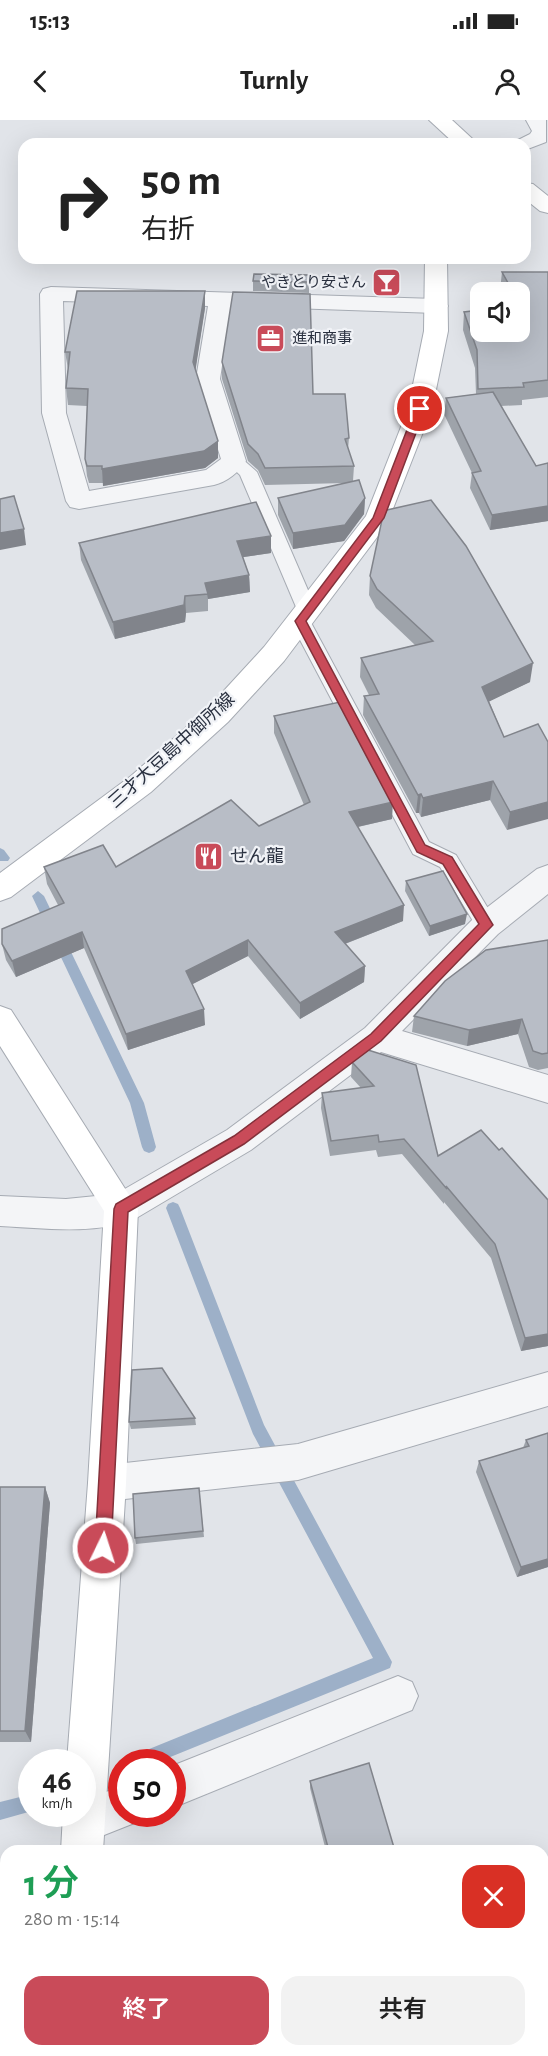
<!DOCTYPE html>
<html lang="ja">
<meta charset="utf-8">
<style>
body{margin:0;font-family:"Alegreya Sans","Noto Sans JP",sans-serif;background:#f2f2f2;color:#222;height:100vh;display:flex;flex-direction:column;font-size:22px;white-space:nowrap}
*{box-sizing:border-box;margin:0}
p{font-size:20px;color:#767676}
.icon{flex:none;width:33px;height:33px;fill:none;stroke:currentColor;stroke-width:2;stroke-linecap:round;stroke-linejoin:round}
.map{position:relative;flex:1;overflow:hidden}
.side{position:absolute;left:0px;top:1725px;width:549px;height:212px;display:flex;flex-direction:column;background:#fff;border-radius:18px 18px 0 0;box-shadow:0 6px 24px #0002}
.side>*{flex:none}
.hud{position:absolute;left:18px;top:18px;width:513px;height:126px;border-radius:18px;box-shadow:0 6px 24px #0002;background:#fff;color:#222;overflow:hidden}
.controls{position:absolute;left:470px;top:162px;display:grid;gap:12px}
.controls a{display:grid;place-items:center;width:60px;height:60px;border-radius:12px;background:#fff;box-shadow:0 6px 24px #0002;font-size:30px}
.speed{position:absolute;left:18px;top:1629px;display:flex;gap:12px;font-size:30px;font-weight:700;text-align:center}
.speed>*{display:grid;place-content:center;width:78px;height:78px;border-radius:50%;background:#fff;box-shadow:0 6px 24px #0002;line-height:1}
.speed small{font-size:15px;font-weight:400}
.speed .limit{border:9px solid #d22;background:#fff;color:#111}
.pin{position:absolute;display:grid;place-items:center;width:51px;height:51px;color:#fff;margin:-26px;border:3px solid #fff;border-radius:50%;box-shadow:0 2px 6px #0007}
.me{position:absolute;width:66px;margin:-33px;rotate:4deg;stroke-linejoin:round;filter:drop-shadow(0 0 4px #0008)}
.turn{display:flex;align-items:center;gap:21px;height:126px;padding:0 24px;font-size:27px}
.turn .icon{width:78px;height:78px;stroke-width:2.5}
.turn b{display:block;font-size:42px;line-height:51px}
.round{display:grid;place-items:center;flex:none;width:63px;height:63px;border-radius:18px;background:#f2f2f2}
.headline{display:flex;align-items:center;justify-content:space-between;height:102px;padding:0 24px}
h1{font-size:36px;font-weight:600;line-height:45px;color:#1e9e55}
.primary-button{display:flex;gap:12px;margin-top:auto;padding:12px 24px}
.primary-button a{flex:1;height:69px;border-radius:18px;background:#c94b59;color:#fff;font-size:24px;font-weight:600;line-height:69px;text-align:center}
.primary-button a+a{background:#f2f2f2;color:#222}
.status{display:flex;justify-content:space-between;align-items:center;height:42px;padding:0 30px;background:#fff;direction:ltr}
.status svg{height:16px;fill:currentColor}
header{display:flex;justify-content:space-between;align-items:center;height:78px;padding:0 24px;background:#fff;font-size:27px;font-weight:600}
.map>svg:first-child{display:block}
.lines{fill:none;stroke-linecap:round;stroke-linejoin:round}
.stream{fill:#9db0c8;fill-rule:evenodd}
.lane-casing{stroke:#a6abb3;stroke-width:2}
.street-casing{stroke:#a6abb3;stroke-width:2}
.secondary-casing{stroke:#a6abb3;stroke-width:2}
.lane{fill:#f4f5f7;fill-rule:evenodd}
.street{fill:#f4f5f7;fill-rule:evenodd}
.secondary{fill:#fff;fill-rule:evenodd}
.wall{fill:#9ea3aa}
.shaded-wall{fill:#81848b}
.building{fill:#b8bdc6;stroke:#81848b;stroke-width:1.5}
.route{fill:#c94b59;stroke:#83313a;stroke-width:1.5}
.labels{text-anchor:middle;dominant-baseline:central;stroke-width:4.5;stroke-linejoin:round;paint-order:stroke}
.far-poi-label{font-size:15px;fill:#2a3140;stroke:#f1f3f7;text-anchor:end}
.street-label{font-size:18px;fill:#2a3140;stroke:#f1f3f7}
.poi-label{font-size:18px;fill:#2a3140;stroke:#f1f3f7;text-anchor:start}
</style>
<div class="status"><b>15:13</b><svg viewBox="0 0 49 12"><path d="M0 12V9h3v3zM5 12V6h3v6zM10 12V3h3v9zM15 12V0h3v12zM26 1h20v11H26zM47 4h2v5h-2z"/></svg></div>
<header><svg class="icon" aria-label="back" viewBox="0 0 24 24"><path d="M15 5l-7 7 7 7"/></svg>Turnly<svg class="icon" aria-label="person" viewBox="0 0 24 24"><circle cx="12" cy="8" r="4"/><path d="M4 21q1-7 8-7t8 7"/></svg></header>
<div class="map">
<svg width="548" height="1936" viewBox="0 0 548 1936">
<rect width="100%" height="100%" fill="#e1e4e9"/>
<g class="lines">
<g class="stream">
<path d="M0 728 4 730 10 738 8 741H0Z"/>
<path d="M38 771 44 776 144 983 156 1027 154 1031 149 1033 144 1031 142 1027 130 983 32 776Z"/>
<path d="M173 1082 178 1084 180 1088 264 1305 392 1542 390 1548 158 1642H130L132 1636 373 1538 253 1314 166 1088 168 1084Z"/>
<path d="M32 1674V1691L0 1700V1682Z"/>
</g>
<defs>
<path id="lane" d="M234 335 240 337 257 352 317 491 314 496 308 497 429 722 456 735 498 805 495 811 487 814 479 811 440 747 413 734 290 501 293 496 299 494 240 355 225 341 228 337Z"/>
<g id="street">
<path d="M526 0H546V22L525 30V24H515L518 20 530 14 532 11Z"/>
<path d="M51 167 436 179 444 181 448 186 444 191 436 193 231 186 220 259 246 341C239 352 227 362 214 365L79 389 70 387 66 381 42 293 40 174 43 169ZM63 181 208 186 196 259 221 339 206 350 89 371 66 293Z"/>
<path d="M548 745V774L498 814 402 911 548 955V983L381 932 251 1030 133 1100C92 1115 43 1108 0 1106V1076L66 1079 116 1074 227 1010 365 908 476 796 537 749Z"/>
<path d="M548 1252V1286L298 1360 107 1381 94 1376 88 1363 94 1350 107 1345 298 1324Z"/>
<path d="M398 1556 412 1562 418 1576 412 1590 172 1688V1646Z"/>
<path d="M122 1666V1694H140L137 1702 84 1723 69 1717 63 1702 66 1694H82V1681Z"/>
</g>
<g id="secondary">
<path d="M429 0H452L478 24H455Z"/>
<path d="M525 63 533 64 548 76V93L540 91 525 79Z"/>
<path d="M425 138H447L448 211 432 289 387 404 284 541 228 602 151 672 11 777 0 781V753L131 656 208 588 264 527 366 396 408 289 424 211Z"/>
<path d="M0 886 11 890 138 1089 126 1363 103 1731H61L63 1694H82V1642H67L88 1363 104 1091 0 926Z"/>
<rect x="47" y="1930" width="46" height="6"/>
</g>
</defs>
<use href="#lane" class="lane-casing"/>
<use href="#street" class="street-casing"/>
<use href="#secondary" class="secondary-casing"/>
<use href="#lane" class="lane"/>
<use href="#street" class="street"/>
<use href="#secondary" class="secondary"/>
</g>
<g class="wall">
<path d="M502 152H548V277L522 280V285L501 286 536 346 548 343V401L490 410 470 368 472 353 444 294 446 278 476 274 475 248 463 210 464 192 519 212V172H501L500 170Z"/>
<path d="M309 155V173L253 171V161Z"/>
<path d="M205 188 195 250 218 321V338L205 348 103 366V363H89L87 356 85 339 87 286 68 285 66 268 68 249 65 232Z"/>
<path d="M222 242 313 274 349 318 348 329 354 346 353 361 365 378 364 394 344 421 293 429 278 395V378L346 363 265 365 258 350 248 341 222 259Z"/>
<path d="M79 423 271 433 243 437 249 455 250 472 208 479V491L186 493 185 502 115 519 81 440Z"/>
<path d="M370 456 530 562 489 581 504 617 538 604 507 710 490 680 421 697 419 693H416L363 595 364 576 369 575 360 557 361 538 415 525 376 488 369 475Z"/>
<path d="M274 596 392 699 358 707 403 801 345 824 365 846 364 862 300 899 248 836 192 864 205 905 128 930 84 828 16 857 6 840 2 824 58 785 47 764 44 747H116L259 706 304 685 274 613Z"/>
<path d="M406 761 465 804 429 816 405 771Z"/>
<path d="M548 820V948L538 950 529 947 518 914 467 926 412 912 414 896Z"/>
<path d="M352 942 438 1036 481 1010 548 1226 521 1231 491 1138 444 1082V1084L402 1034 378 1037 376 1030 330 1036 321 988 322 973 361 968 351 957Z"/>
<path d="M195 1298 196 1305 131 1309 129 1302Z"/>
<path d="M548 1313V1447L517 1457 476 1352 479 1341 523 1328 526 1320Z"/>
<path d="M0 1367H45L50 1383 31 1622H0Z"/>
<path d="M199 1368 204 1417 136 1424 135 1418Z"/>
<path d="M310 1661 395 1731H326L310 1668Z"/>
<path d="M425 1930H521L523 1936H427Z"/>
</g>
<g class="shaded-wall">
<path d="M205 171V188L194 260 193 242Z"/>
<path d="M218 321V338L205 348 103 366 102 349Z"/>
<path d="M365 378 364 394 344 421 293 429V413Z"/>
<path d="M548 386V401L490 410 492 395Z"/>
<path d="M24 409 26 425 0 430V413Z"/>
<path d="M271 416V433L237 438V421Z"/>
<path d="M249 455 250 472 208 479 205 463Z"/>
<path d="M185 476 186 493 185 502 115 519 113 502Z"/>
<path d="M533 543 530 562 480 586 482 567Z"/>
<path d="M493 661 490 680 421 697 423 678Z"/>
<path d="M421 674 419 693H416L418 675Z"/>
<path d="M393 682 392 699 348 709 349 692Z"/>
<path d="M548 682V699L507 710 510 692Z"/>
<path d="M404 785 403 801 334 828 335 812Z"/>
<path d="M467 794 465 804 429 816 430 806Z"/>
<path d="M82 812 84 828 16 857 12 841Z"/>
<path d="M248 820V836L187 867 186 851Z"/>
<path d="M365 846 364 862 300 899V883Z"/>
<path d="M204 889 205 905 128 930 126 914Z"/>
<path d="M522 899 518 914 467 926 469 910Z"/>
<path d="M548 1214V1226L521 1231 525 1218Z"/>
<path d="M45 1367 50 1383 31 1622 25 1611Z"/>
<path d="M548 1439V1447L517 1457 521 1447Z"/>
</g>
<g class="building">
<path d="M502 152H548V260L523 263 524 267 478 269 477 230 464 192 480 190V212H519V187H520L519 185V172H513Z"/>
<path d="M254 154 309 155V162L253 161Z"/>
<path d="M77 171H205L193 242 218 321 204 331 102 349V346H87L85 339 88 269 66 268 70 232H65Z"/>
<path d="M233 172 310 174 313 274H345L349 318 345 319 354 346 265 348 258 334 248 324 222 242Z"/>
<path d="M493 272 536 346 548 343V386L492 395 472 353 481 351 446 278Z"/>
<path d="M359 360 365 378 345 405 293 413 278 378Z"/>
<path d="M14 376 24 409 0 413V379Z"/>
<path d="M431 380 466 426 533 543 482 567 504 617 538 604 548 622V682L510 692 493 661 423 678 421 674 418 675 364 576 379 574 361 538 433 521 377 469 370 456 383 395 387 390Z"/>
<path d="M256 382 271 416 237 421 249 455 205 463 208 474 185 476 184 485 113 502 79 423Z"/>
<path d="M340 582 393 682 349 692 404 785 335 812 365 846 300 883 248 820 186 851 204 889 126 914 82 812 12 841 2 824V809L64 783 44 747 103 725 116 747 231 680 259 706 310 682 274 596Z"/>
<path d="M443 751 467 794 430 806 406 761Z"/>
<path d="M548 820V933L542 934 533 931 522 899 469 910 414 896 445 861 486 830Z"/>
<path d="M368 930 416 945 438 1036 481 1010 499 1030 502 1028 548 1080V1214L525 1218 495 1124 446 1066 447 1069 404 1019 379 1022 378 1015 331 1021 322 973 374 966 352 942Z"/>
<path d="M162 1248 195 1298 129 1302 132 1250Z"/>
<path d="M548 1313V1439L521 1447 479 1341 529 1326 526 1320Z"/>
<path d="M0 1367H45L25 1611H0Z"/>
<path d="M199 1368 203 1411 135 1418 133 1374Z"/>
<path d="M369 1643 395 1731H329L310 1661Z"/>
<path d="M166 1930H240L238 1936H166Z"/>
<rect x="269" y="1930" width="89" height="6"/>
<path d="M429 1930H521L523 1936H431Z"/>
</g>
<path class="route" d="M420 286 425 289 384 398 306 501 425 725 452 737 493 805 381 921 244 1024 128 1092 111 1428 108 1433 103 1435 97 1433 95 1428 114 1089 116 1084 234 1016 371 914 479 804 443 744 417 732 295 501 373 398 415 289Z"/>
<defs>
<symbol id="bar-square" viewBox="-11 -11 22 22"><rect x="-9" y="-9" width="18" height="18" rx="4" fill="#c94b59" stroke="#f1f3f7"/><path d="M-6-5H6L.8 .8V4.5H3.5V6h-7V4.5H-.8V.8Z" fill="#fff"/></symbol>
<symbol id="office-square" viewBox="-11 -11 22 22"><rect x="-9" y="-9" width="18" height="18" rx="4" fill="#c94b59" stroke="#f1f3f7"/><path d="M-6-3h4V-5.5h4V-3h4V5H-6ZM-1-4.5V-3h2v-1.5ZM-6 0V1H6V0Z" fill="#fff"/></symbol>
<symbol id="restaurant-square" viewBox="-11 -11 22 22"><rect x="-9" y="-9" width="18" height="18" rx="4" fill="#c94b59" stroke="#f1f3f7"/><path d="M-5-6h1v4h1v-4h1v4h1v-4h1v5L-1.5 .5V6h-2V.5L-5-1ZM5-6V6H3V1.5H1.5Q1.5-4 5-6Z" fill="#fff"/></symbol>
</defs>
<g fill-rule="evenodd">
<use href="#bar-square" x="370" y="146" width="33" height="33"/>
<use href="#office-square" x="254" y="202" width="33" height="33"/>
<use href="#restaurant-square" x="192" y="720" width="33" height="33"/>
</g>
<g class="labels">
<g class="far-poi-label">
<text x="366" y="162">やきとり安さん</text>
<text x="292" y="218" text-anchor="start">進和商事</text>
</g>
<g class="street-label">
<text transform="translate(172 631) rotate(-42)">三才大豆島中御所線</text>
</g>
<g class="poi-label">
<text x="230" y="737">せん龍</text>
</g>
</g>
</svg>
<div class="controls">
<a><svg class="icon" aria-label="sound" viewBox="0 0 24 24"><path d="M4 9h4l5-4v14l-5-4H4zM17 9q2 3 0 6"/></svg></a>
</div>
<div class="speed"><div>46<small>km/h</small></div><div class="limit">50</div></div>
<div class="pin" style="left:420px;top:289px;background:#d93025"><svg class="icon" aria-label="arrive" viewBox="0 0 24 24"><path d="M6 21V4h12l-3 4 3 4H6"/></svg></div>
<svg class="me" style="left:103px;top:1428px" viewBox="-20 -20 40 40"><circle r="17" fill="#c94b59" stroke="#fff" stroke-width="3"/><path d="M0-11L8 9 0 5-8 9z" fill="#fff"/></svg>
<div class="hud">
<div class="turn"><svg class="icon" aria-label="right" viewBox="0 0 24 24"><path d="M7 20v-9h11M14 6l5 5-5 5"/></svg><div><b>50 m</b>右折</div></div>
</div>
<section class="side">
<div class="headline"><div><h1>1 分</h1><p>280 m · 15:14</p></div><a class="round" style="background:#d93025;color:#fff"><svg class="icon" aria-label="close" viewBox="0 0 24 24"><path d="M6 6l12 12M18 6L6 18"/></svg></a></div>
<div class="primary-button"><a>終了</a><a>共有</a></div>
</section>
</div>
